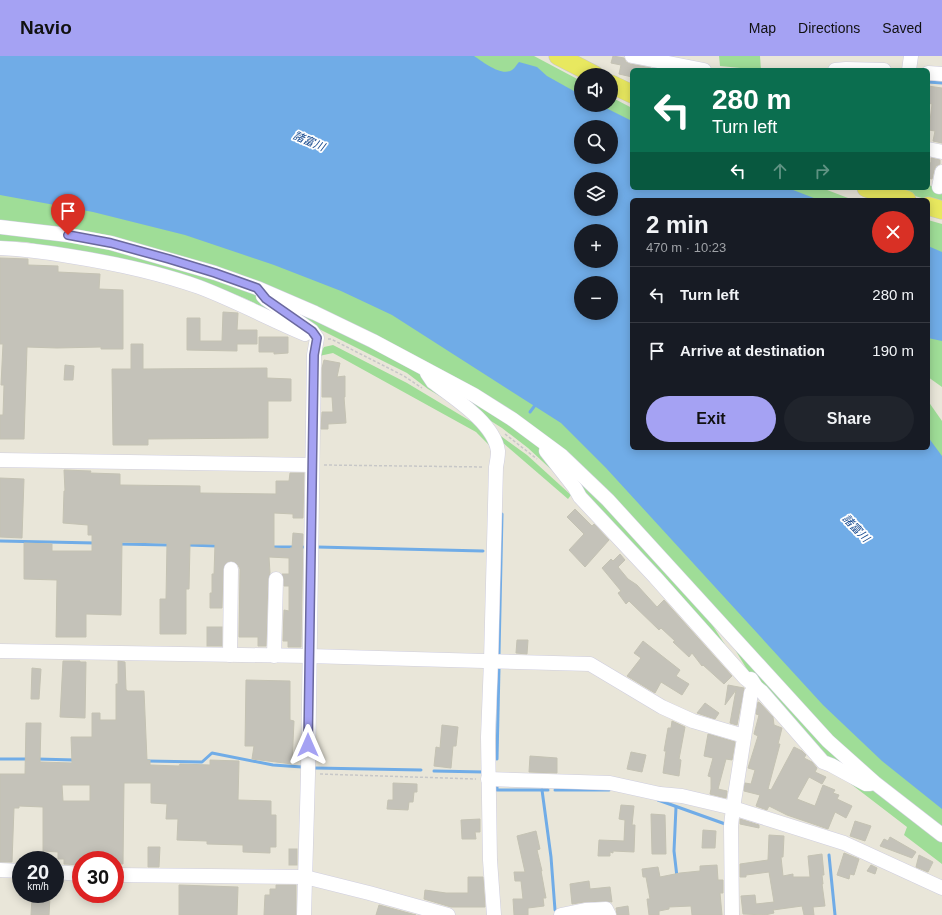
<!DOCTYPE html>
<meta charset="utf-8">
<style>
body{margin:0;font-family:Helvetica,"Noto Sans JP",sans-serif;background:#20242c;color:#f1f3f6;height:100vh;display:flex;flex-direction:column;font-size:15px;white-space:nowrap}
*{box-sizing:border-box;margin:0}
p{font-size:13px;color:#9ea1a6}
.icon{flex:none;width:22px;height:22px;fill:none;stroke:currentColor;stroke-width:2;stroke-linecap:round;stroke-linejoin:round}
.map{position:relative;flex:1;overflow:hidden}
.sheet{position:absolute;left:630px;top:142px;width:300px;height:252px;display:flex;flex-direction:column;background:#171b24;border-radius:6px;box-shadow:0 2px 10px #0003}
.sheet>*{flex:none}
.banner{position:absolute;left:630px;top:12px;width:300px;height:122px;border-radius:6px;box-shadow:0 2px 10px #0003;background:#0b6e4f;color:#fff;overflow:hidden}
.controls{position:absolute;left:574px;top:12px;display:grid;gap:8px}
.controls a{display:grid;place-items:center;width:44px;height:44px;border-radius:50%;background:#171b24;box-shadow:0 2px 10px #0003;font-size:20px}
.speed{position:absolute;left:12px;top:795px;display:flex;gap:8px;font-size:20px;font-weight:700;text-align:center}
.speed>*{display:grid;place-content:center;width:52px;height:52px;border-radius:50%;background:#171b24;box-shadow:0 2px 10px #0003;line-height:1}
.speed small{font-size:10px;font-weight:400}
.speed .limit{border:6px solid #d22;background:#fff;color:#111}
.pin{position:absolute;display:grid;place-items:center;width:34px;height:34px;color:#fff;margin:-41px -17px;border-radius:50% 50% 50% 0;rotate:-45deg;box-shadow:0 0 4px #0007}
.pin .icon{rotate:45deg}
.me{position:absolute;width:44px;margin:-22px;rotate:0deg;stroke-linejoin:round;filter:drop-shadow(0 0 3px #0008)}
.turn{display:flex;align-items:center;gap:14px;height:84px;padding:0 16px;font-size:18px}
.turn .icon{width:52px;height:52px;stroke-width:2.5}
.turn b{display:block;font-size:28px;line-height:34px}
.lanes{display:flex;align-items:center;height:38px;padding:0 16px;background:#0003;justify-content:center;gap:20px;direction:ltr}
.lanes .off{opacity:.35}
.round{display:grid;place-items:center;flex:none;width:42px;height:42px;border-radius:21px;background:#20242c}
.head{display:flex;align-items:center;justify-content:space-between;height:68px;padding:0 16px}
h1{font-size:24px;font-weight:700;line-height:30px}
.primary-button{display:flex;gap:8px;margin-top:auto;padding:8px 16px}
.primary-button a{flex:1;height:46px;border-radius:24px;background:#a5a2f3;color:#111;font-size:16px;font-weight:700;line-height:46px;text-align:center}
.primary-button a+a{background:#20242c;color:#f1f3f6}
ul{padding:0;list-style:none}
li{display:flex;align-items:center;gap:12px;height:56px;padding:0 16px;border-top:1px solid #363941}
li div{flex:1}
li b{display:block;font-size:15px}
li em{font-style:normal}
header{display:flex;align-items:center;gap:24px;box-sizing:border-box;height:56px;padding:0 20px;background:#a5a2f3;color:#111}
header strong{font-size:19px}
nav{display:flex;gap:22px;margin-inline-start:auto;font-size:14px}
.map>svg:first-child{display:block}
.green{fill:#9fdd97}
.water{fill:#70ace7;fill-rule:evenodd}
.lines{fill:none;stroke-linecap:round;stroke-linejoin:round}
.stream{stroke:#70ace7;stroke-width:3}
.building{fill:#c4c2b9;stroke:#c4c2b3;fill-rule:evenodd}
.minor-casing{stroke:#cfcedf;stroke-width:15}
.major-casing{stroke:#c7c7c7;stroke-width:19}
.path{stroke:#c7c7c7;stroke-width:1.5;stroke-dasharray:3 2;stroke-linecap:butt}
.minor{stroke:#fff;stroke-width:14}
.major{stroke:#e8e85f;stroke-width:18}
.route-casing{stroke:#6b699e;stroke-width:10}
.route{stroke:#a5a2f3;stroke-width:7}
.labels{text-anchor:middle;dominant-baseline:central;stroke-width:3.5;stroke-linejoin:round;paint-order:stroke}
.water-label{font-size:11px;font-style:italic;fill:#14488e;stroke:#fff}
</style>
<header>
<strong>Navio</strong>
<nav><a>Map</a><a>Directions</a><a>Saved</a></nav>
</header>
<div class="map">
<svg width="942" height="859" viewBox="0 0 942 859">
<rect width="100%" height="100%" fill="#e9e6d9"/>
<g class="green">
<path d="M462 0H534L581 25V48L510 27Z"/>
<path d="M719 0H760L761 14 720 10Z"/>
<path d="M611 41 632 52V76L583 49H611Z"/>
<path d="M0 124 304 200 552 348 942 742V769L940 772 833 684 544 380 262 228 0 167Z"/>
<path d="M928 129 942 133V148L888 132H928Z"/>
<path d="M728 132H822L848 142V144H752Z"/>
<path d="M928 164 942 168V221L928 216Z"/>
<path d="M0 176 29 178 110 193 185 211 254 237 287 263 244 242 192 222 107 202 26 186 0 185Z"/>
<path d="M266 241 415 313 463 354 428 333 407 317 317 272Z"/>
<path d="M928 275 942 279V331L928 321Z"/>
<path d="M333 289 407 327 482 372 491 391 476 376 333 297 319 300 324 291Z"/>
<path d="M438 325 491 355 537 387 570 431 528 392 502 372 475 355Z"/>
<path d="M928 345 942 365V415L928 392Z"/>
<path d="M494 375 527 399 571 439 568 443 502 386Z"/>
<path d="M548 394 586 428 706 559 738 609Z"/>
<path d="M722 572 866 725 822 701 751 620Z"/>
<path d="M834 715 876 734 942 785V808L904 779 907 771Z"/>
</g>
<g class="water">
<path d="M0 0H474C483 6 502 21 512 14 515 12 517 8 519 6L537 11 547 20 581 39V49H600L632 65V132H788L819 144H632V392H928V381L942 400V753L882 705 823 649 606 412 561 367 392 259 341 235 274 209 185 179 93 156 0 139ZM581 71H611V101H581ZM581 123H611V153H581ZM581 175H611V205H581ZM581 227H611V257H581Z"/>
<path d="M928 190 942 196V285L928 282Z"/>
</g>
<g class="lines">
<g class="stream">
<path d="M928 26 942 27"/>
<path d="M530 356 536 348"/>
<path d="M0 485 95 487"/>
<path d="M119 488 169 489"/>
<path d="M187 489 217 490"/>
<path d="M271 491H303"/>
<path d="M317 491 483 495"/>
<path d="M499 598 502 458"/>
<path d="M0 703H29"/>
<path d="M37 703 75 704"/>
<path d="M497 703 499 612"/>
<path d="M147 705 202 706 212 697 273 709 302 711"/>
<path d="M315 712 421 714"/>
<path d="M434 715 484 716"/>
<path d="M497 729V734H548"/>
<path d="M542 734 551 801 555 854"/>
<path d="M555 734H609"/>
<path d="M658 744 728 769"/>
<path d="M676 751 674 795 677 821"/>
<path d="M829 799 835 859"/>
</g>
</g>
<g class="building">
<path d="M613 0 624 2 626 6 630 8 651 12V14H632V21L619 18 621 9 611 7Z"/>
<path d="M928 30 942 32V87L933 85 935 75 929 74 932 48 928 47Z"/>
<path d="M931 102 940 104V108L936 110 934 114 932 123 928 122V106L931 107Z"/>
<path d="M0 202 28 203V209L58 210V216L100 218 99 233 123 234V293H101V291L57 292 27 291 24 383H0V359H3L4 329H1L3 288H0Z"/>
<path d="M223 256 238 257 237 274H257V288H237V295L187 294V262H200V285H222Z"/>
<path d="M259 281H288V297L274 298V296H259Z"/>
<path d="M131 288H143V313L267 312V322L291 323V345H268V382L148 383V389H113L112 313H131Z"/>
<path d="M324 304 340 307 337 321 345 320V341H344L346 367 328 368V373H321L322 356H333L332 341H322V312Z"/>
<path d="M65 309 74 310 73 324H64Z"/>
<path d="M64 414 91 415 90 417 120 418V429L200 430V437L276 438V425H289L290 417H304L303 462H293V458L274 457V492L290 493V492H292L293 477 303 478 301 591H288V585H283L284 554 289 555V530H284V523L282 518H289V502L269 501 270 517 268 523 266 590H258V581H239L240 513 238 509 235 506 231 505 227 506 223 513 222 552H210V537H212V518H214L215 488H190L189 533H186V578H160V543H166L167 487 122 486 121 559 86 558V581H56L57 524 24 523V487L52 488V495H92V479H88V469L63 467 64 435H65Z"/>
<path d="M0 422 24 423 22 482 0 481Z"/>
<path d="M575 453 592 470 594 468 609 484 585 511 569 494 584 478 567 461Z"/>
<path d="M620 498 625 504 618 511 628 523 637 529 657 551 664 544 732 620 724 628 703 609 702 610 692 597 689 601 673 586 675 585 661 572 659 574 629 545 626 548 618 537 621 535 602 512 611 503 613 505Z"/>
<rect x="207" y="571" width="15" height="19"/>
<path d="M517 584H528L527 598 516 597Z"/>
<path d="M643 585 680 614 676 620 689 628 682 639 661 626 655 637 627 620 641 602 634 597Z"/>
<path d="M63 605H80V606H86L85 662 60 661Z"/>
<path d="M118 605 125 606 126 634H127V635H144L147 704H150V709L179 710 180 708 210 709V704L239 705 238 744 271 745V759H276V791H270V797L243 796V789L207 788V785L177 784 178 763H166L167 748 151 747V727H124L123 808H115V804H81V809L64 808V803H58V796L43 795V751L19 750V752H14L12 806H0V718H25L26 667H41L40 706 72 707 71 681H92V657H100V664H116V628H118ZM62 729H90V745H63Z"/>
<path d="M32 612 41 613 39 643H31Z"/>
<path d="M246 624 290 625V664L294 665 292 708 252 703 254 690H245Z"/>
<path d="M728 629 744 632 737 669 730 667 736 634 725 649Z"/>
<path d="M758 646 760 647 773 661 774 669 782 672 778 688H780L768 733 771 734 794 691 802 695 806 699 804 702 812 706 817 712 815 716 826 721 822 728 809 721 797 743 815 750 823 729 835 734 833 737 839 739 837 743 852 750 846 762 835 756 828 773 787 759 769 750 767 754 756 750 760 739 744 735 745 727 751 728 755 714 748 712 758 680 754 678 759 659 756 658Z"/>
<path d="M705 647 719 657 715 663 697 657Z"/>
<path d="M672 665 685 671 679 703 681 704 679 720 663 717 666 695H664L668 672H671Z"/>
<path d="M442 669 458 671 456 690H453L451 712 434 710 436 691 440 692Z"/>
<path d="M708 678 735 686 732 704 726 703 718 733 727 735 726 742 710 738 711 733V721L708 720 713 702 704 700Z"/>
<path d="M631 696 646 699 642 716 627 713Z"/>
<path d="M530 700 557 702V717L529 716Z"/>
<path d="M393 727 417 728V736H414L413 746H409L408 754 387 753 388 744H393Z"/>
<path d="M621 749 634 750 632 769H635L634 796 613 795V797L610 796V800H598L599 784 624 785 625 764 619 763Z"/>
<path d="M651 758 665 759 666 798H652Z"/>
<path d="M480 763V776H475L476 783H462L461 764Z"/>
<path d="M740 763 759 769V772L740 768Z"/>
<path d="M855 765 871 770 865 785 850 780Z"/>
<path d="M703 774 716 775 715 792H702Z"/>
<path d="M536 775 540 793 537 794 542 815H541L546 842H543L544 850 528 852V859H514L513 843H523L521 825H515L514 816H525L517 780Z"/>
<path d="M769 779 784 780 783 801H781L783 820 793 818V821H810L808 800 822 798 824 819H822L823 828H822L825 850 813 851 814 859H804L802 850 773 854 774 857 765 859 743 858 741 840 755 839 756 848 774 846 769 816 746 819V821H740V808L768 804Z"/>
<path d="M890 781 916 796 912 802 880 790 884 783 888 785Z"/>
<path d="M148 791H160L159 811H148Z"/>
<rect x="289" y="793" width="8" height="16"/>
<path d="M844 797 859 803 854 819 850 818 849 823 837 819Z"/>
<path d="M919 799 933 806 928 816 916 811Z"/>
<path d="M717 809 718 824H723V837H720L722 859H692L691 850 669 851V853L659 855V859H649L647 843H650L646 821H643L642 813 658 811 660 821 680 817 700 815V810Z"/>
<path d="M871 809 877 812 875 818 867 815Z"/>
<path d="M468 821H483L485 851H451L424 843 425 834 446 837H468Z"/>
<path d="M589 825 590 833 610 831 612 846 606 845 584 846 572 848 570 828Z"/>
<path d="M179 829 238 831 237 859H179Z"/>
<path d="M276 829H296V859H264L265 839H270V833H276Z"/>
<path d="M32 840 50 841 49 859H31Z"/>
<path d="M379 849 416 859H376Z"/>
<path d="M628 850 629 859H617L616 852Z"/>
</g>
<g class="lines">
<defs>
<g id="minor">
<path d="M632 0 704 14"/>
<path d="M835 14 846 13 884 14"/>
<path d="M909 14 911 0"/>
<path d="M928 17 942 18"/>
<path d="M928 93 942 96"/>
<path d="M939 131 942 116"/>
<path d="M0 171 68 179 111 187 215 217 257 232 315 257 373 285 474 339 512 363 562 400 608 444 828 685 875 727 942 779"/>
<path d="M0 192C23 193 46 196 69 200 114 207 157 216 199 231 236 245 269 263 305 278"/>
<path d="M263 240 266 243 312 275 317 282 314 299 308 718 304 859"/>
<path d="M427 317 433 326C454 342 494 367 498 395 498 400 497 406 496 411L491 605 488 681 490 804 494 859"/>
<path d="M546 395 575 432 580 441 655 521 745 622 756 631 751 637 733 752 731 770 732 859"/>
<path d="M0 404 312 409"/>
<path d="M0 595 309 600 590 608 662 651 693 665 744 680"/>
<path d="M230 599 231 513"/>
<path d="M274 600 276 523"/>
<path d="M751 623 756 631 762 636 823 706 831 709 866 728H870"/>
<path d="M488 723 610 727 660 738 682 740 733 752 844 787 942 832"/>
<path d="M0 814 21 815"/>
<path d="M55 816 81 818"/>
<path d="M115 819 305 821 369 837 448 859"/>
<path d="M561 859 585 854 606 853 609 859"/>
</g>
<g id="major">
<path d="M558 0 595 19"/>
<path d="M611 28 632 38"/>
<path d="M866 132 907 144"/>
<path d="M928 150 942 154"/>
</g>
</defs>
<use href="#minor" class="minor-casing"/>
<use href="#major" class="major-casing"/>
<g class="path">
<path d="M328 283H331L404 320 422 332"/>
<path d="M505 378 537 403"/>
<path d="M324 409 484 411"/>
<path d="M320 718 476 723"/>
</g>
<use href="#minor" class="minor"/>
<use href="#major" class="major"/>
</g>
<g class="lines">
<defs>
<path id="route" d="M68 179 111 187 169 203 215 217 257 232 266 243 312 275 317 282 314 299 308 689"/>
</defs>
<use href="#route" class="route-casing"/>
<use href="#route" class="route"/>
</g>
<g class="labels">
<g class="water-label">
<text transform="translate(309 85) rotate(23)">諸富川</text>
<text transform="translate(856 472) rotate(46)">諸富川</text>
</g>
</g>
</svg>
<div class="controls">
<a><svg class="icon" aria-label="sound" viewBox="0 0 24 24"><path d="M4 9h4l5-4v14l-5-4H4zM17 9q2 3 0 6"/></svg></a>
<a><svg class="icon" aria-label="search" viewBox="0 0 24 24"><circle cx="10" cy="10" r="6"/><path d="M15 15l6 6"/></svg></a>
<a><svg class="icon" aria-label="layers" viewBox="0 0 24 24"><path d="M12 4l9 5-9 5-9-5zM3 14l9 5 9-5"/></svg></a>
<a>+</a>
<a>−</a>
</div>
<div class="speed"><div>20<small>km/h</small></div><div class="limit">30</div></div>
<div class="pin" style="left:68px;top:179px;background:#d93025"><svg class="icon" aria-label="arrive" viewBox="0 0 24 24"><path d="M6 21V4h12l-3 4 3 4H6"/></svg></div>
<svg class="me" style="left:308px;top:689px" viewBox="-20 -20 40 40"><path d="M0-17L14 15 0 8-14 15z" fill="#a5a2f3" stroke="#fff" stroke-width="4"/></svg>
<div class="banner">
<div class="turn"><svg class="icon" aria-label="left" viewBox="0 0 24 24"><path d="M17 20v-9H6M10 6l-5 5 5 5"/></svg><div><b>280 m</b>Turn left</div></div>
<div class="lanes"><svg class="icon" aria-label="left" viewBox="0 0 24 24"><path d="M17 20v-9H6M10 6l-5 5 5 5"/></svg><svg class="icon off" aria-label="ahead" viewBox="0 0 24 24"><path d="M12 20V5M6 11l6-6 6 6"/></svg><svg class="icon off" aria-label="right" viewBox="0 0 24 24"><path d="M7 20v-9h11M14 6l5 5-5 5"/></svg></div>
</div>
<section class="sheet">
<div class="head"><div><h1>2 min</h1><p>470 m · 10:23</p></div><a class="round" style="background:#d93025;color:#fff"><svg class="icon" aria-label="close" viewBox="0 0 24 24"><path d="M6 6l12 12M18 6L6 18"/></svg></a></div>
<ul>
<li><svg class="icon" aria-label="left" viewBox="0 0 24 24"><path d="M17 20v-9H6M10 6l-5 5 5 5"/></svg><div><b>Turn left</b></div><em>280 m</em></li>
<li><svg class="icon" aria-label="arrive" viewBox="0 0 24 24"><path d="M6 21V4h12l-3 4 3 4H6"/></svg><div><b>Arrive at destination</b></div><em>190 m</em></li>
</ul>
<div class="primary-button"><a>Exit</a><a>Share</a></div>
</section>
</div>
